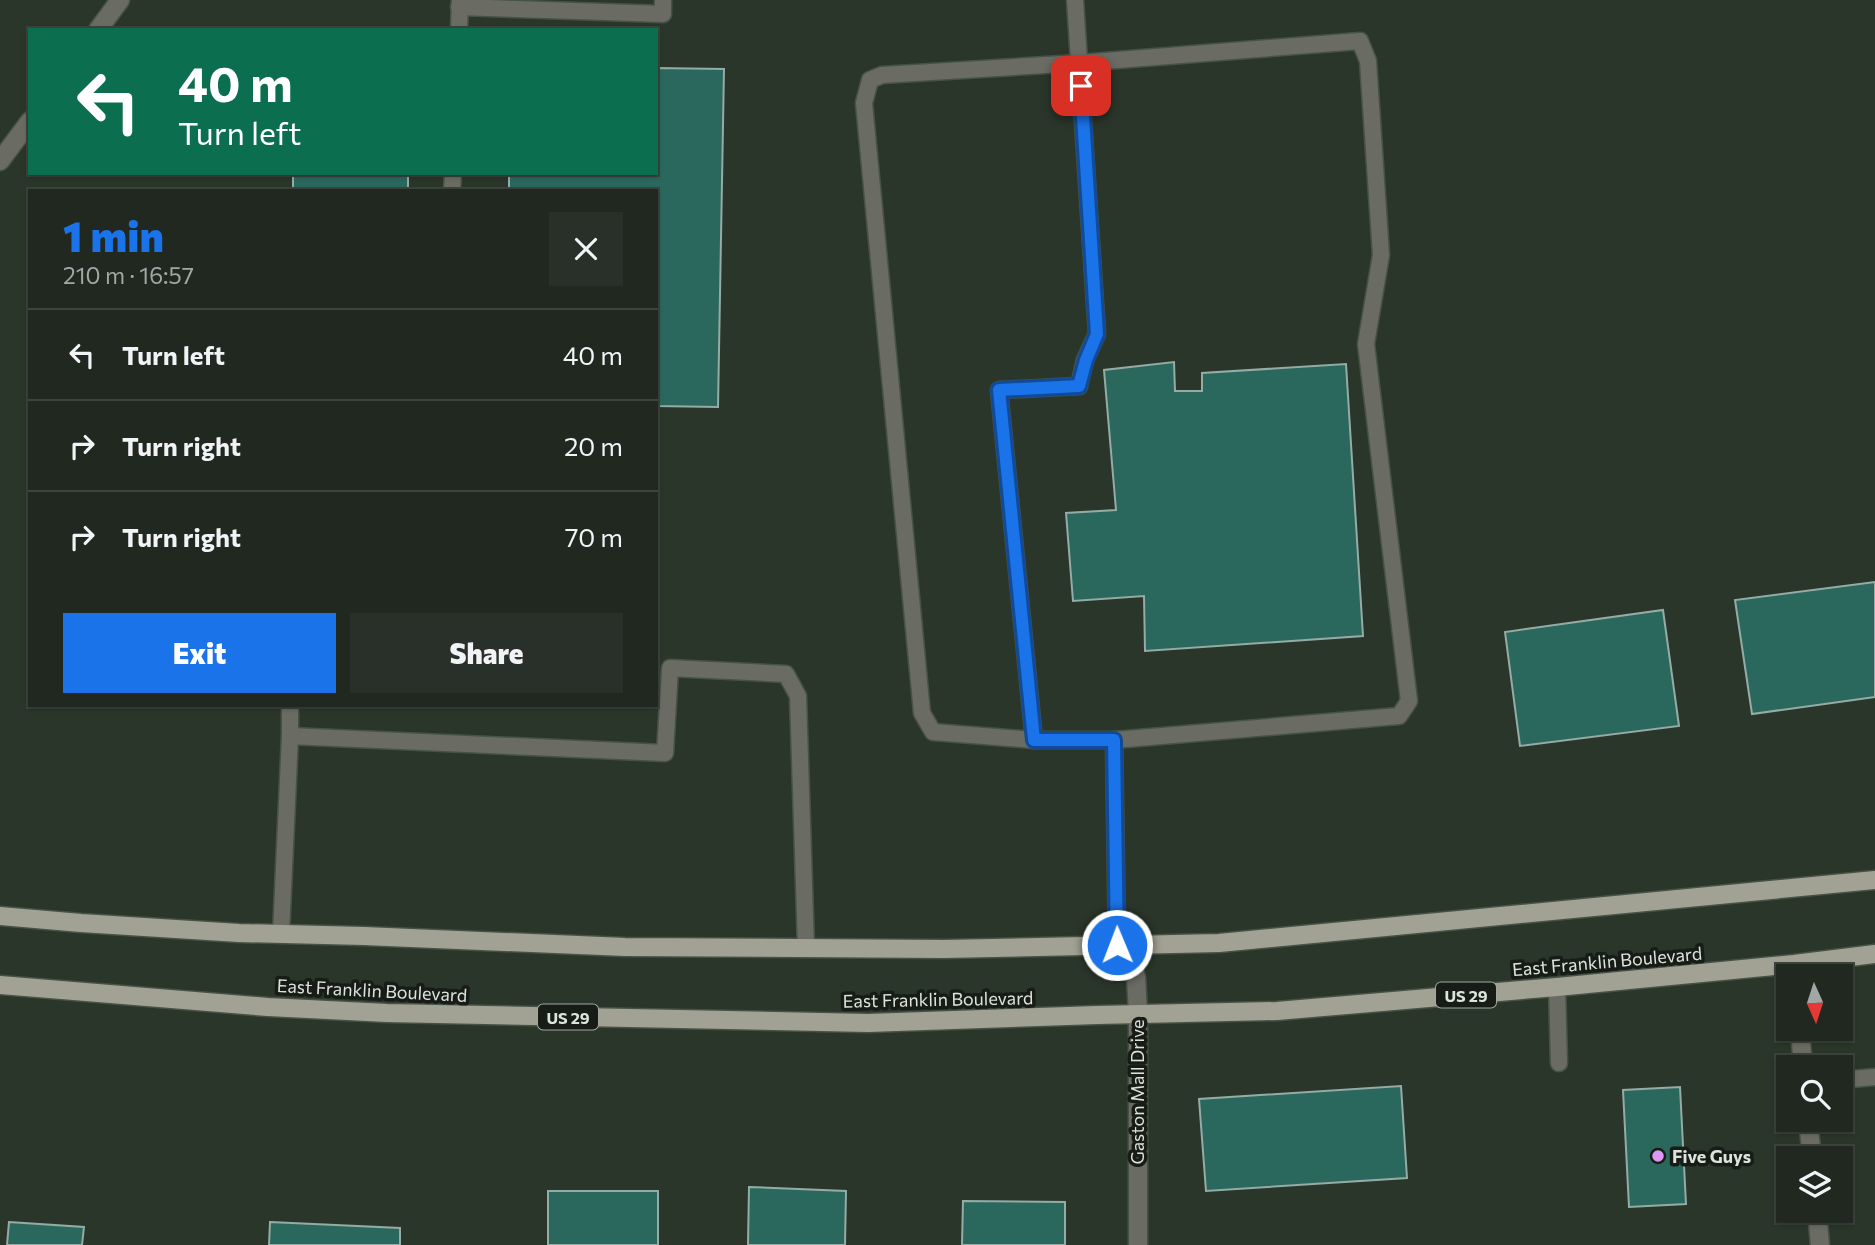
<!DOCTYPE html>
<meta charset="utf-8">
<style>
body{margin:0;font-family:Commissioner,sans-serif;background:#283029;color:#f1f3f6;height:100vh;display:flex;flex-direction:column;font-size:26px;white-space:nowrap}
*{box-sizing:border-box;margin:0}
p{font-size:23px;color:#a2a6a5}
.icon{flex:none;width:38px;height:38px;fill:none;stroke:currentColor;stroke-width:2;stroke-linecap:round;stroke-linejoin:round}
.map{position:relative;flex:1;overflow:hidden}
.side{position:absolute;left:28px;top:189px;width:630px;height:518px;display:flex;flex-direction:column;background:#202820;border-radius:0px;box-shadow:0 2px 5px #0004,0 0 0 2px #3d443e}
.side>*{flex:none}
.top-card{position:absolute;left:28px;top:28px;width:630px;height:147px;border-radius:0px;box-shadow:0 2px 5px #0004,0 0 0 2px #3d443e;background:#0b6e4f;color:#fff;overflow:hidden}
.needle{width:46px;rotate:177deg}
.tools{position:absolute;left:1776px;top:964px;display:grid;gap:14px}
.tools a{display:grid;place-items:center;width:77px;height:77px;border-radius:0px;background:#202820;box-shadow:0 2px 5px #0004,0 0 0 2px #3d443e;font-size:35px}
.pin{position:absolute;display:grid;place-items:center;width:60px;height:60px;color:#fff;margin:-30px;border-radius:14px;box-shadow:0 4px 10px #0006}
.me{position:absolute;width:77px;margin:-38px;rotate:359deg;stroke-linejoin:round;filter:drop-shadow(0 0 5px #0008)}
.turn{display:flex;align-items:center;gap:24px;height:147px;padding:0 35px;font-size:32px}
.turn .icon{width:91px;height:91px;stroke-width:2.5}
.turn b{display:block;font-size:49px;line-height:60px}
.round{display:grid;place-items:center;flex:none;width:74px;height:74px;border-radius:0px;background:#283029}
.overview{display:flex;align-items:center;justify-content:space-between;height:119px;padding:0 35px}
h1{font-size:42px;font-weight:800;line-height:52px;color:#1a73e8}
.action{display:flex;gap:14px;margin-top:auto;padding:14px 35px}
.action a{flex:1;height:80px;border-radius:0px;background:#1a73e8;color:#fff;font-size:28px;font-weight:800;line-height:80px;text-align:center}
.action a+a{background:#283029;color:#f1f3f6}
ul{padding:0;list-style:none}
li{display:flex;align-items:center;gap:21px;height:91px;padding:0 35px;border-top:2px solid #3d443e}
li div{flex:1}
li b{display:block;font-size:26px}
li em{font-style:normal}
.map>svg:first-child{display:block}
.building{fill:#2a685d;stroke:#95aba5;stroke-width:2}
.lines{fill:none;stroke-linecap:round;stroke-linejoin:round}
.lane-casing{stroke:#475246;stroke-width:19}
.street-casing{stroke:#475246;stroke-width:21}
.primary-casing{stroke:#475246;stroke-width:21}
.lane{stroke:#6a6b63;stroke-width:16}
.street{stroke:#6a6b63;stroke-width:18}
.primary{stroke:#a1a293;stroke-width:18}
.route-casing{stroke:#114b97;stroke-width:18}
.route{stroke:#1a73e8;stroke-width:12}
.poi-dot{fill:#dc99f4;stroke:#171c17;stroke-width:2.5}
.labels{text-anchor:middle;dominant-baseline:central;stroke-width:7;stroke-linejoin:round;paint-order:stroke}
.shield{fill:#171c17;stroke:#a1a7a1;stroke-width:2}
.shield-label{font-size:16px;font-weight:bold;fill:#dce3dc}
.street-label{font-size:18px;fill:#dce3dc;stroke:#171c17}
.poi-label{font-size:18px;font-weight:bold;fill:#dce3dc;stroke:#171c17;text-anchor:start}
</style>
<div class="map">
<svg width="1875" height="1245" viewBox="0 0 1875 1245">
<rect width="100%" height="100%" fill="#2b362a"/>
<g class="building">
<path d="M656 68 724 69 718 407 656 406V191H509V173H656Z"/>
<rect x="293" y="173" width="115" height="18"/>
<path d="M1174 362 1175 391H1202V373L1346 364 1363 636 1145 651 1144 596 1073 601 1066 513 1116 510 1104 370Z"/>
<path d="M1875 582V697L1752 714 1735 600Z"/>
<path d="M1663 610 1679 726 1520 746 1505 632Z"/>
<path d="M1401 1086 1407 1178 1206 1191 1199 1099Z"/>
<path d="M1680 1087 1686 1204 1629 1207 1623 1090Z"/>
<path d="M749 1187 846 1191 845 1245H748Z"/>
<rect x="548" y="1191" width="110" height="54"/>
<path d="M963 1201 1065 1202V1245H962Z"/>
<path d="M9 1222 84 1227 82 1245H7Z"/>
<path d="M270 1222 400 1228V1245H269Z"/>
</g>
<g class="lines">
<defs>
<g id="lane">
<path d="M1075 0 1097 334 1085 360 1079 386 999 390 1034 740H1114L1117 945"/>
<path d="M459 7 663 14V0"/>
<path d="M459 30 460 0"/>
<path d="M452 191 453 173"/>
<path d="M290 736V705"/>
<path d="M1034 740 933 732 922 713 864 103 870 80 882 75 1079 63 1360 41 1368 61 1381 255 1366 344 1409 701 1399 716 1114 740"/>
<path d="M281 934 290 736 665 753 670 668 786 674 798 696 806 948"/>
<path d="M1557 987 1559 1063"/>
<path d="M1841 1080 1875 1077"/>
</g>
<g id="street">
<path d="M98 30 120 0"/>
<path d="M0 161 30 121"/>
<path d="M1117 945 1132 965 1136 977 1138 1014V1245"/>
<path d="M1800 1029 1803 1068"/>
<path d="M1808 1120 1812 1158"/>
<path d="M1817 1211 1820 1245"/>
</g>
<g id="primary">
<path d="M0 916 81 923 239 933 364 936 625 947 944 949 1219 943 1875 880"/>
<path d="M0 985 268 1007 387 1013 868 1023 1097 1015 1277 1011 1557 987 1794 964 1875 954"/>
</g>
</defs>
<use href="#lane" class="lane-casing"/>
<use href="#street" class="street-casing"/>
<use href="#primary" class="primary-casing"/>
<use href="#lane" class="lane"/>
<use href="#street" class="street"/>
<use href="#primary" class="primary"/>
</g>
<g class="lines">
<defs>
<path id="route" d="M1081 86 1097 334 1086 360 1079 386 999 390 1034 740H1114L1117 945"/>
</defs>
<use href="#route" class="route-casing"/>
<use href="#route" class="route"/>
</g>
<circle class="poi-dot" cx="1658" cy="1156" r="7"/>
<g class="labels">
<g class="shield">
<rect x="1436" y="982.5" width="60" height="25" rx="5"/>
<rect x="538" y="1004.5" width="60" height="25" rx="5"/>
</g>
<g class="shield-label">
<text x="1466" y="995">US 29</text>
<text x="568" y="1017">US 29</text>
</g>
<g class="street-label">
<text transform="translate(1607 961) rotate(-5)">East Franklin Boulevard</text>
<text transform="translate(372 990) rotate(3)">East Franklin Boulevard</text>
<text transform="translate(938 999) rotate(-1)">East Franklin Boulevard</text>
<text transform="translate(1137 1092) rotate(-90)">Gaston Mall Drive</text>
</g>
<g class="poi-label">
<text x="1672" y="1156">Five Guys</text>
</g>
</g>
</svg>
<div class="tools">
<a><svg class="needle" viewBox="-14 -14 28 28"><path d="M0-13l5 13h-10z" fill="#e53935"/><path d="M0 13l5-13h-10z" fill="#a2a6a5"/></svg></a>
<a><svg class="icon" aria-label="search" viewBox="0 0 24 24"><circle cx="10" cy="10" r="6"/><path d="M15 15l6 6"/></svg></a>
<a><svg class="icon" aria-label="layers" viewBox="0 0 24 24"><path d="M12 4l9 5-9 5-9-5zM3 14l9 5 9-5"/></svg></a>
</div>
<div class="pin" style="left:1081px;top:86px;background:#d93025"><svg class="icon" aria-label="arrive" viewBox="0 0 24 24"><path d="M6 21V4h12l-3 4 3 4H6"/></svg></div>
<svg class="me" style="left:1117px;top:945px" viewBox="-20 -20 40 40"><circle r="17" fill="#1a73e8" stroke="#fff" stroke-width="3"/><path d="M0-11L8 9 0 5-8 9z" fill="#fff"/></svg>
<div class="top-card">
<div class="turn"><svg class="icon" aria-label="left" viewBox="0 0 24 24"><path d="M17 20v-9H6M10 6l-5 5 5 5"/></svg><div><b>40 m</b>Turn left</div></div>
</div>
<section class="side">
<div class="overview"><div><h1>1 min</h1><p>210 m · 16:57</p></div><a class="round"><svg class="icon" aria-label="close" viewBox="0 0 24 24"><path d="M6 6l12 12M18 6L6 18"/></svg></a></div>
<ul>
<li><svg class="icon" aria-label="left" viewBox="0 0 24 24"><path d="M17 20v-9H6M10 6l-5 5 5 5"/></svg><div><b>Turn left</b></div><em>40 m</em></li>
<li><svg class="icon" aria-label="right" viewBox="0 0 24 24"><path d="M7 20v-9h11M14 6l5 5-5 5"/></svg><div><b>Turn right</b></div><em>20 m</em></li>
<li><svg class="icon" aria-label="right" viewBox="0 0 24 24"><path d="M7 20v-9h11M14 6l5 5-5 5"/></svg><div><b>Turn right</b></div><em>70 m</em></li>
</ul>
<div class="action"><a>Exit</a><a>Share</a></div>
</section>
</div>
